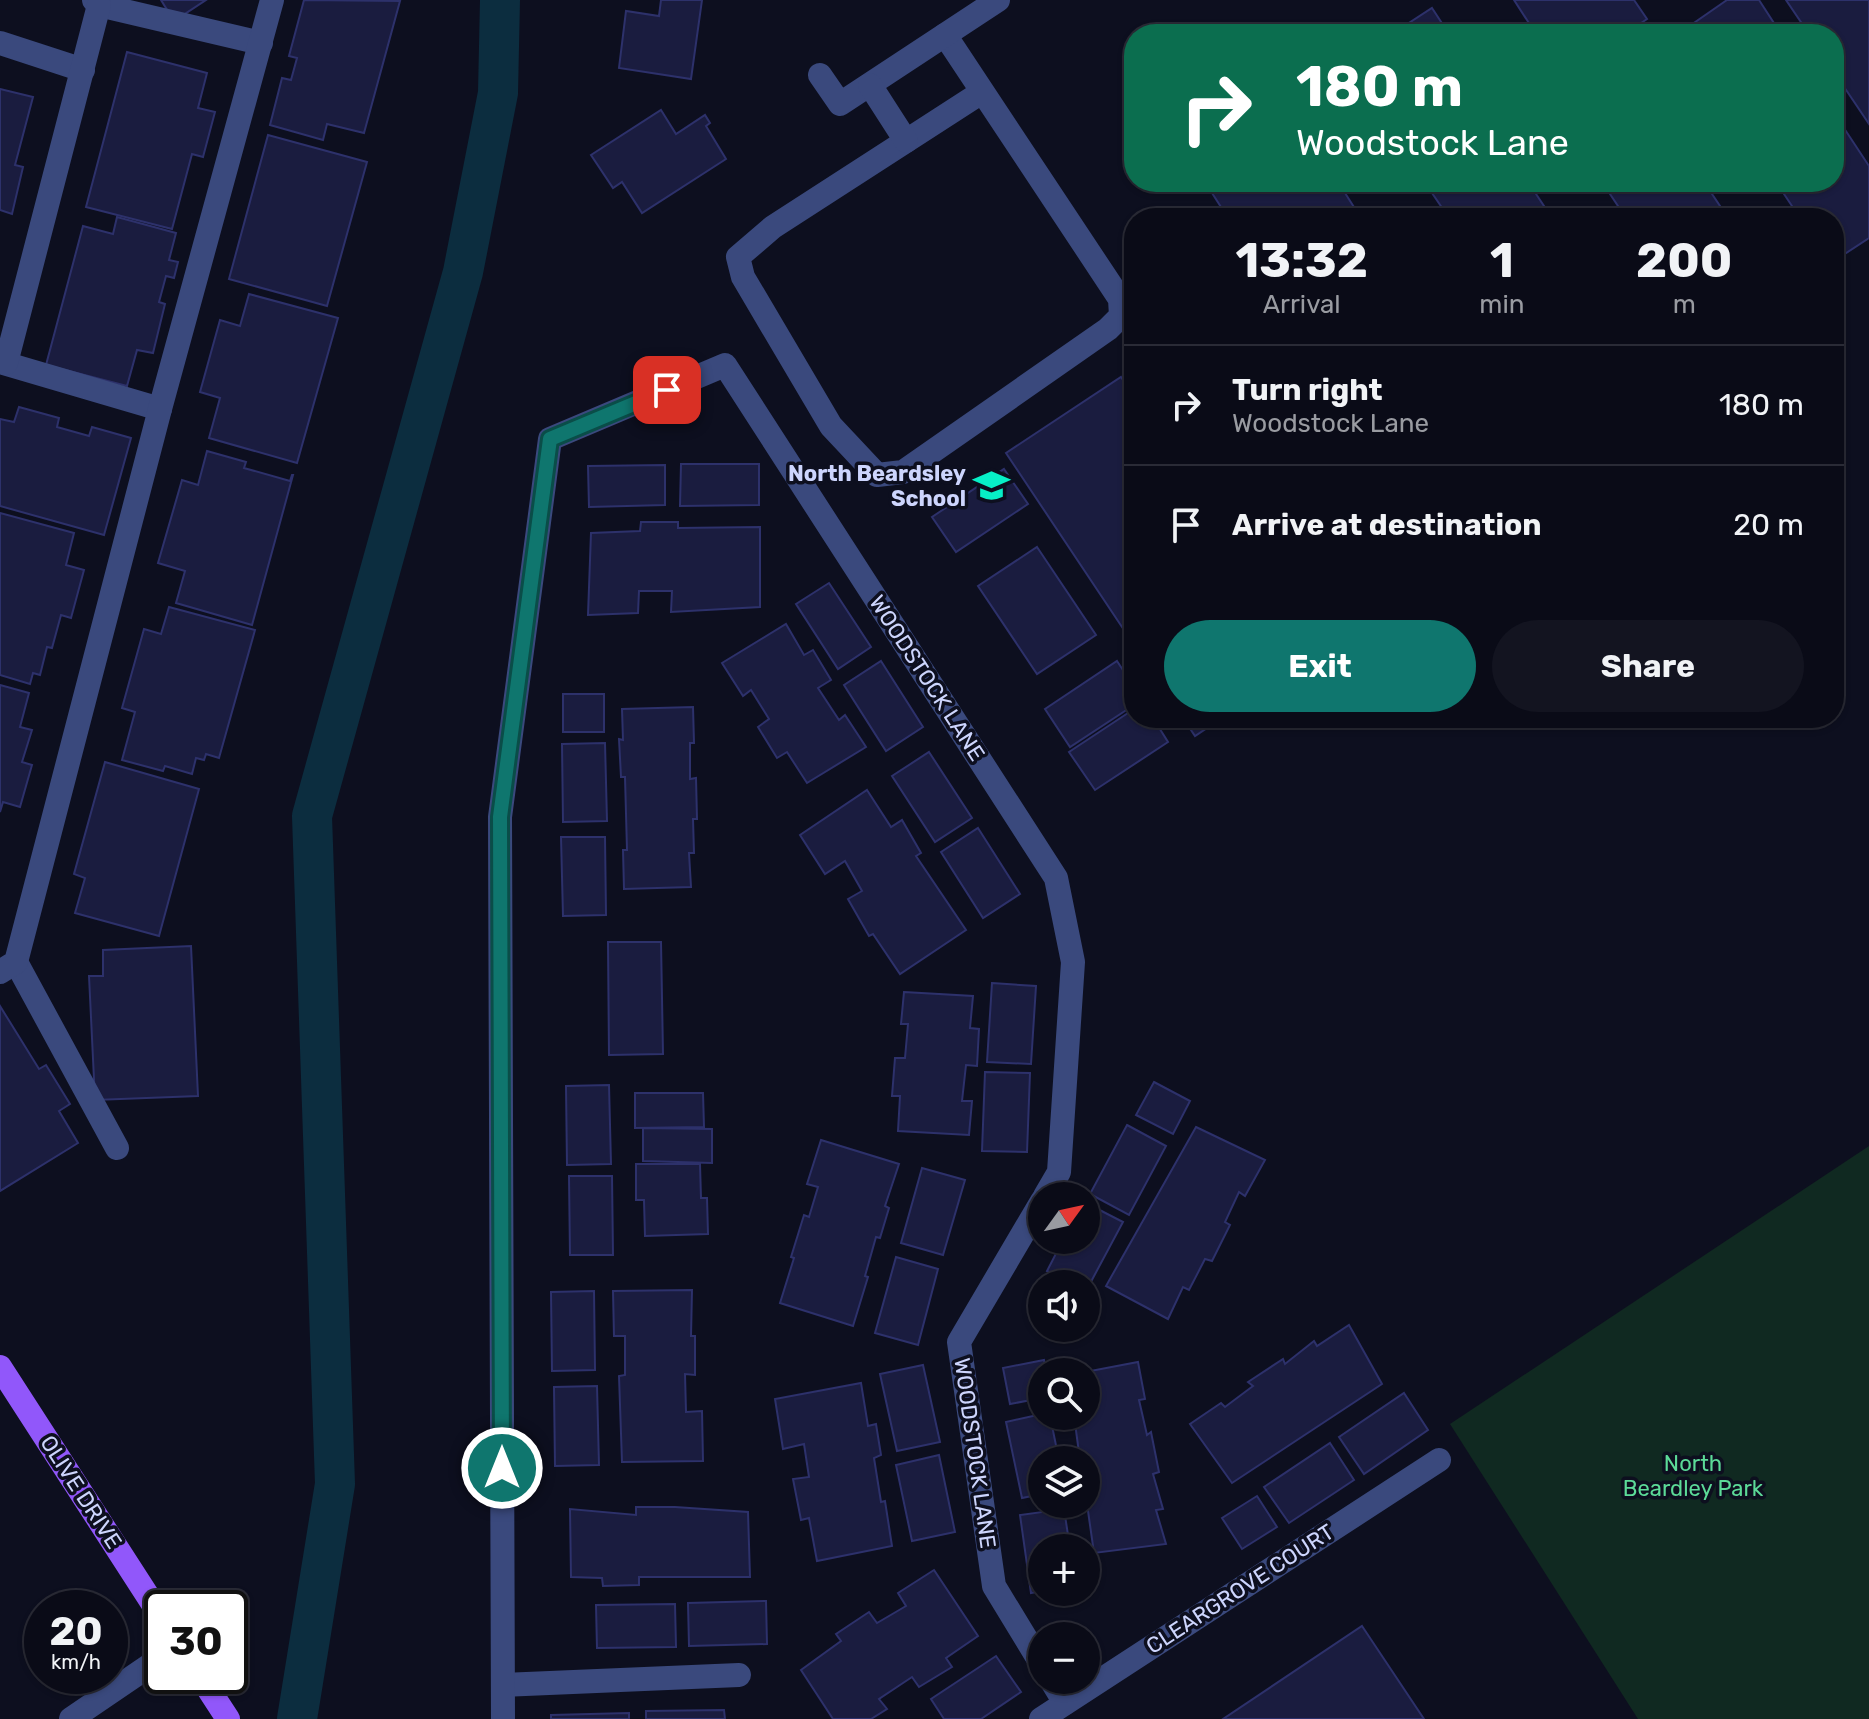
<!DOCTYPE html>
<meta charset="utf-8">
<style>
body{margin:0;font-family:Rubik,sans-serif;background:#131420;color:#f1f3f6;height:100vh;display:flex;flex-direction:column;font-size:30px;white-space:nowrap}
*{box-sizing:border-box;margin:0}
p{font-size:26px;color:#999ba1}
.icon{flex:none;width:44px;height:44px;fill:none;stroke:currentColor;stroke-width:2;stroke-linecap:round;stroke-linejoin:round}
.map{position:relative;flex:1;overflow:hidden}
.sheet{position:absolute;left:1124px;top:208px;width:720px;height:520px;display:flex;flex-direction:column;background:#0a0b17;border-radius:32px;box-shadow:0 2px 6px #0004,0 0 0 2px #2a2b36}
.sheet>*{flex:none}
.banner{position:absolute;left:1124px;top:24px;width:720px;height:168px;border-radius:32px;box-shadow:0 2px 6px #0004,0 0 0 2px #2a2b36;background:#0b6e4f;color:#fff;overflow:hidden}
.needle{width:52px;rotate:57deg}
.tools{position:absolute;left:1028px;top:1182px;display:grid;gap:16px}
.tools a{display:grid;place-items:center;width:72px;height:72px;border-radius:50%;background:#0a0b17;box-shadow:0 2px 6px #0004,0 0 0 2px #2a2b36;font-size:40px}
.speed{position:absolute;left:24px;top:1590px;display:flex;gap:16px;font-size:40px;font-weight:700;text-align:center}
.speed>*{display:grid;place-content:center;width:104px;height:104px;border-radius:50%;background:#0a0b17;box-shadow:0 2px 6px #0004,0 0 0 2px #2a2b36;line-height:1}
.speed small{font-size:20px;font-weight:400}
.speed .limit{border:4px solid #111;border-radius:12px;background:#fff;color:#111}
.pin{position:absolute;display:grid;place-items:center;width:68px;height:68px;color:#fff;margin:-34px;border-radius:16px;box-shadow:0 4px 12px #0006}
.me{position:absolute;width:88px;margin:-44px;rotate:0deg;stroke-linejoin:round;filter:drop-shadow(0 0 6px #0008)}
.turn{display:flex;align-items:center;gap:28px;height:168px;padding:0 40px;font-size:36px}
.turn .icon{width:104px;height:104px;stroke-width:2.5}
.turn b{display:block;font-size:56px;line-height:68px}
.eta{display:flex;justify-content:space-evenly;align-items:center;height:136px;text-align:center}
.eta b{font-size:48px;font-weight:700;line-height:56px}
.cta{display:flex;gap:16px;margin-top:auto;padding:16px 40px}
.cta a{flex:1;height:92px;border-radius:48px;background:#0f766e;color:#fff;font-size:32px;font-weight:700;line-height:92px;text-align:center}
.cta a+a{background:#131420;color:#f1f3f6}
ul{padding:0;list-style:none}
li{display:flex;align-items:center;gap:24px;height:120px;padding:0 40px;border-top:2px solid #2a2b36}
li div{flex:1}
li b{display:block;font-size:30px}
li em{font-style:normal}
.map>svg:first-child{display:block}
.green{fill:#102921}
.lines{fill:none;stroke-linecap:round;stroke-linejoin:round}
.canal{stroke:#0c2d3f;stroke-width:40}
.building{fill:#1a1c3f;stroke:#2d316b;stroke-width:2}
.minor{stroke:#3a497d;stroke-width:24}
.major{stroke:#9157fa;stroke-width:24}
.route-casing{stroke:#0a4d48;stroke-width:20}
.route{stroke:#0f766e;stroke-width:14}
.labels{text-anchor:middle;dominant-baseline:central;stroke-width:7;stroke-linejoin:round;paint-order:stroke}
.poi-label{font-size:22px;font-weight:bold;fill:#cdd5fd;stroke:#0d0f1f;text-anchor:end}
.street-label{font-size:22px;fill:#cdd5fd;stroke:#0d0f1f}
.park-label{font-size:22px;fill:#5cda98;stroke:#0d0f1f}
</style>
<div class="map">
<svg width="1869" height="1719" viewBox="0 0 1869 1719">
<rect width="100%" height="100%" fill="#0d0f1f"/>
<path class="green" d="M1869 1146V1719H1638L1450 1424Z"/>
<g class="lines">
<path class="canal" d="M297 1719 335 1484 312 816 463 272 498 93 500 0"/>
</g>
<g class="building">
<path d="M161 0H206L174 21Z"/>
<path d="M304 0 400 1 364 133 327 124 323 140 270 125 282 78 291 80 297 58 289 56Z"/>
<path d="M661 0H702L691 79 619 68 626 11 659 16Z"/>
<path d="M1514 0H1634L1647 19 1625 34H1536Z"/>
<path d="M1727 0H1759L1781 34H1678Z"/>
<path d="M1786 0H1869V124L1834 72V34H1809Z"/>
<path d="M1432 8 1449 34H1392Z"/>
<path d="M127 52 207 73 198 108 215 112 203 157 192 154 172 229 86 207Z"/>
<path d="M0 89 33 97 15 165 23 167 12 214 0 210Z"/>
<path d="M661 110 676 134 705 115 710 123 706 126 726 159 642 213 622 182 613 188 591 155Z"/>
<path d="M1834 113 1869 166V238L1834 261V218H1800L1776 182H1834Z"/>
<path d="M268 135 367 162 327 306 229 279Z"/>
<path d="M1205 182H1280L1287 192 1303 182H1338L1359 215 1355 218H1228Z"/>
<path d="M1443 182H1528L1552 218H1449L1430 190Z"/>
<path d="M1602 182H1704L1728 218H1626Z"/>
<path d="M117 217 176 233 169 260 178 262 174 278 166 276 159 302 165 304 153 353 137 350 127 386 46 365 83 226 113 234Z"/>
<path d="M249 294 338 318 297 463 209 438 220 398 200 392 220 320 240 326Z"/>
<path d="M1121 377 1134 397V645L1006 453Z"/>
<path d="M19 407 59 418 57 427 89 436 92 427 131 438 104 535 0 506V419L14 422Z"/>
<path d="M207 451 246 462 244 468 290 481 292 475H293L252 625 176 603 185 571 158 563 182 480 198 485Z"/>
<path d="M681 464H759V505L680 506Z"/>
<path d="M665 465V505L589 507 588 466Z"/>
<path d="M1004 469 1028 504 956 552 932 517Z"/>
<path d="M0 513 74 533 66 565 84 570 71 618 61 615 52 648 47 647 40 675 33 673 30 684 0 675Z"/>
<path d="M641 522H678V528L760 527V607L671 612 672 591H639L638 613 588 615 591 533 640 531Z"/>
<path d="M1037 547 1096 635 1037 674 978 586Z"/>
<path d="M829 583 871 647 838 669 796 604Z"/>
<path d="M169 607 255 630 219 758 206 754 204 760 196 758 192 774 165 766 163 771 122 760 135 712 122 708 144 629 161 634Z"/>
<path d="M786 624 804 655 813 650 831 680 818 688 839 720 845 715 866 747 807 783 787 752 777 758 758 727 769 719 751 690 743 696 722 663Z"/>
<path d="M881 661 923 727 886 751 844 685Z"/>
<path d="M1117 661 1134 687V705L1070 747 1045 709Z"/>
<path d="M0 685 29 693 20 727 32 730 22 762 32 765 20 807 3 802 0 812Z"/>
<rect x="563" y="694" width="41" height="38"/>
<path d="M693 707 694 743H690V779L696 778 697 819H693L694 853H689L691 887 624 889 623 850H627L625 777H621L619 739 623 740 622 709Z"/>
<path d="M1134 709V718H1153L1168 742 1095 790 1069 752Z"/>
<path d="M1183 718H1222L1195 736Z"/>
<path d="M605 743 607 821 563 822 562 744Z"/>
<path d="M929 752 972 818 935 842 892 776Z"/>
<path d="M105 762 199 789 159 936 75 913 85 878 74 874Z"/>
<path d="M867 790 891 827 902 820 921 853 916 856 966 930 900 974 873 934 869 936 848 899 862 891 845 861 825 874 800 835Z"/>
<path d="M978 828 1020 894 983 918 941 852Z"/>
<path d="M561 837H605L606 915 563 916Z"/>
<path d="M608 942H661L663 1054 609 1055Z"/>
<path d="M191 946 198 1096 95 1100 89 976H103V950Z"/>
<path d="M992 983 1036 986 1031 1064 987 1062Z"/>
<path d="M904 992 973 996 970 1028 979 1029 977 1066 966 1065 962 1101H972L969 1135 898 1131 900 1096H892L895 1058H905L908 1024H901Z"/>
<path d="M0 1006 39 1069 46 1065 70 1104 59 1111 78 1143 0 1191Z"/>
<path d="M985 1072 1030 1073 1027 1152 982 1151Z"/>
<path d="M1154 1082 1190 1101 1173 1134 1136 1115Z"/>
<path d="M609 1085 611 1164 567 1165 566 1086Z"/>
<path d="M635 1093H703L704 1127 635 1128Z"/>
<path d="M1127 1125 1166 1146 1129 1215 1090 1194Z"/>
<path d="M1196 1127 1265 1160 1245 1196 1239 1192 1225 1222 1230 1225 1212 1261 1205 1259 1189 1290 1183 1287 1168 1319 1106 1286Z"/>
<path d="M643 1128 712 1129V1163L643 1161Z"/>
<path d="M821 1140 899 1164 885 1206 889 1208 880 1238 876 1237 865 1276 868 1277 853 1326 780 1303 794 1258 791 1257 804 1215 809 1217 818 1187 807 1184Z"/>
<path d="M636 1164H700L701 1198H707L708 1234 645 1236 644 1200H636Z"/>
<path d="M922 1168 965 1180 943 1255 901 1243Z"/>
<path d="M569 1176H612L613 1255H570Z"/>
<path d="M1086 1203 1123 1222 1086 1291V1284H1072L1047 1271 1063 1240H1086Z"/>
<path d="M896 1257 938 1269 918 1345 875 1333Z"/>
<path d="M692 1290 691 1336H695V1375L685 1374 686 1412 702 1411 703 1461 622 1462 619 1376 625 1375V1336H614L613 1291Z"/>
<path d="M594 1291 595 1370 552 1371 551 1292Z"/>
<path d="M1349 1325 1382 1384 1232 1483 1190 1424 1221 1403 1225 1407 1253 1386 1248 1382 1283 1359 1285 1364 1314 1341 1317 1346Z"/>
<path d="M1044 1360 1046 1372H1042V1398L1010 1404 1003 1368Z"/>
<path d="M1138 1362 1145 1399 1139 1400 1147 1435 1151 1432 1159 1472 1153 1474 1163 1509 1156 1510 1166 1544 1094 1553 1086 1497V1460H1080L1074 1416H1086L1085 1372Z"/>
<path d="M923 1365 940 1442 897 1451 880 1374Z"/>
<path d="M861 1383 868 1426 876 1424 881 1455 874 1458 881 1502 885 1501 892 1546 817 1561 809 1518 801 1520 793 1479 809 1477 804 1444 783 1449 775 1399Z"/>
<path d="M597 1386 599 1465 555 1466 554 1387Z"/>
<path d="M1404 1393 1428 1430 1364 1474 1339 1437Z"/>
<path d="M1042 1414V1416H1050L1059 1460H1042V1494L1022 1498 1006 1422Z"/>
<path d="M1330 1443 1354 1480 1289 1523 1264 1487Z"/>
<path d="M939 1455 955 1532 912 1541 896 1465Z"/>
<path d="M1257 1496 1277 1527 1242 1549 1222 1518Z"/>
<path d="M636 1507H675L748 1512 750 1577H639V1585L603 1586 602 1578 571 1577 570 1509 636 1515Z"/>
<path d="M1064 1509 1070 1548H1042V1591L1031 1593 1020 1515Z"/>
<path d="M934 1570 978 1636 946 1658 952 1667 919 1687 912 1677 879 1699 887 1709 871 1719H833L801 1670 841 1641 836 1634 869 1612 877 1623 906 1606 898 1593Z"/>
<path d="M766 1601 767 1644 689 1646 688 1603Z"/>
<path d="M675 1604 676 1647 597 1648 596 1605Z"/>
<path d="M1362 1626 1424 1719H1223Z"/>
<path d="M996 1656 1021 1692 981 1719H944L931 1699Z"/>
<path d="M724 1710 725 1719H646V1711Z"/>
<path d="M629 1713V1719H551V1715Z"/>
</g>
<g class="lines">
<g class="minor">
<path d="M94 0 99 5 261 43"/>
<path d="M945 35 1120 299 1121 316 1108 329 903 472 877 475 831 426 743 277 738 257 773 227 982 92"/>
<path d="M0 43 83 70"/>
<path d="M820 75 840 104 998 0"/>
<path d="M870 85 906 141"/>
<path d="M0 362 160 409"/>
<path d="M6 363 99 5"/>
<path d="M16 962 117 1148"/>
<path d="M0 972 16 962 160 409 272 0"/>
<path d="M1042 1201 959 1342 994 1586 1042 1665"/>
<path d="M1051 1680 1065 1703"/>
<path d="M503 1685 739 1675"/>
<path d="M71 1719 162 1657"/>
<path d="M503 1719 500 817 550 439 725 365 1056 878 1073 962 1059 1172 1045 1196"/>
<path d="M1041 1719 1439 1460"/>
</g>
<g class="major">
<path d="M0 1367 162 1618"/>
<path d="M200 1676 228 1719"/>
</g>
</g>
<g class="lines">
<defs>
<path id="route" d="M502 1468 500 817 550 439 667 390"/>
</defs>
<use href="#route" class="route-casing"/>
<use href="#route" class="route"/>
</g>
<defs>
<symbol id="school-bare" viewBox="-9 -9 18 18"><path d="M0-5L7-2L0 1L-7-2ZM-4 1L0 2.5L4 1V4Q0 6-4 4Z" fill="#07efc7" stroke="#0d0f1f" stroke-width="2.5" paint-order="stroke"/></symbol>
</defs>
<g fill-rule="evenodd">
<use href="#school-bare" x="966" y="460" width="51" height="51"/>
</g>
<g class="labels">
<g class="poi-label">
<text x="966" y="473">North Beardsley<tspan x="966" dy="25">School</tspan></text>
</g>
<g class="street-label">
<text transform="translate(927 678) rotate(57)">WOODSTOCK LANE</text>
<text transform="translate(975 1453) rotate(82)">WOODSTOCK LANE</text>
<text transform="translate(81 1492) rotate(57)">OLIVE DRIVE</text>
<text transform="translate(1240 1589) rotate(-33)">CLEARGROVE COURT</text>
</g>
<g class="park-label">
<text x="1693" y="1463">North<tspan x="1693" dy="25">Beardley Park</tspan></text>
</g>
</g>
</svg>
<div class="tools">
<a><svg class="needle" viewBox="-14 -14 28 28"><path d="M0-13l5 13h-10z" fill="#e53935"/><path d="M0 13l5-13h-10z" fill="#999ba1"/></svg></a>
<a><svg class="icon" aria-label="sound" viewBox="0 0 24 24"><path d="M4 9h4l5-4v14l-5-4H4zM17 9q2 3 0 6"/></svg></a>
<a><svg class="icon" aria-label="search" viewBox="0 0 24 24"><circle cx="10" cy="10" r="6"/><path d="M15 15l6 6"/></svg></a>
<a><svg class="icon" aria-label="layers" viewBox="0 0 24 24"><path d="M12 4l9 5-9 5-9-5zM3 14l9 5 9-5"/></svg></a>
<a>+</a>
<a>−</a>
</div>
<div class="speed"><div>20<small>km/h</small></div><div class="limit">30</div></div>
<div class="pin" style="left:667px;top:390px;background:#d93025"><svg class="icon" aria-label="arrive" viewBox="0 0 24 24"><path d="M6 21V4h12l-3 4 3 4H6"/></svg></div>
<svg class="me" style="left:502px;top:1468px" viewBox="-20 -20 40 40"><circle r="17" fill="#0f766e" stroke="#fff" stroke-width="3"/><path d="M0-11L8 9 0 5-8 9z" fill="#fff"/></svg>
<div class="banner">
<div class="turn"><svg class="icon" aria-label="right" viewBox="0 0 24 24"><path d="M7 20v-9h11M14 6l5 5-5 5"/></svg><div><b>180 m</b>Woodstock Lane</div></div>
</div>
<section class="sheet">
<div class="eta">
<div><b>13:32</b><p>Arrival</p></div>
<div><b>1</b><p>min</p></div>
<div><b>200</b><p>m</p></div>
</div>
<ul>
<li><svg class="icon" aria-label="right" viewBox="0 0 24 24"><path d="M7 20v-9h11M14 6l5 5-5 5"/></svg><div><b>Turn right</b><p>Woodstock Lane</p></div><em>180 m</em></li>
<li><svg class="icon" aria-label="arrive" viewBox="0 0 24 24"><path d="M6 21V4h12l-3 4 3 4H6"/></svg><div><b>Arrive at destination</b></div><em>20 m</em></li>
</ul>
<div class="cta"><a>Exit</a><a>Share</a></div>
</section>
</div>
